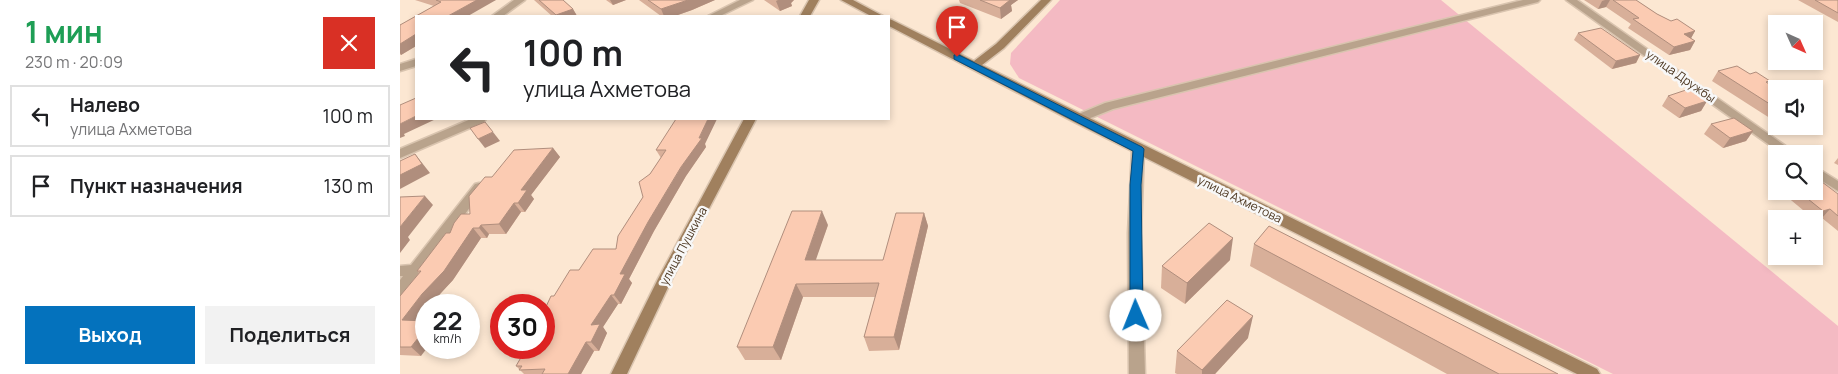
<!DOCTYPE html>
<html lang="ru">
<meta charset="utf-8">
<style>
body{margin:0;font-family:Manrope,sans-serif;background:#f2f2f2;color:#202124;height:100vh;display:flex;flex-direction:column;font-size:19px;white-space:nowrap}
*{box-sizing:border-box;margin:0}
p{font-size:16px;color:#757577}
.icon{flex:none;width:28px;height:28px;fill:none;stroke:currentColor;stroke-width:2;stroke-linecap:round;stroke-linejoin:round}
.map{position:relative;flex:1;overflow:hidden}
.side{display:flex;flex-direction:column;background:#fff;width:400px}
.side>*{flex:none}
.banner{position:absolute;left:15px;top:15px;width:475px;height:105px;border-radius:0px;box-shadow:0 2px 8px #0003;background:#fff;color:#202124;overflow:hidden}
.needle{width:32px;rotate:135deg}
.tools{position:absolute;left:1368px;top:15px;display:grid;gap:10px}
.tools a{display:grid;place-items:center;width:55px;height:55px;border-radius:0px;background:#fff;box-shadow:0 2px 8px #0003;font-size:25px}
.speed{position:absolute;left:15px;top:294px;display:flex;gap:10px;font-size:25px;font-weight:700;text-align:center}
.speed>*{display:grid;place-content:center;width:65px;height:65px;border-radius:50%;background:#fff;box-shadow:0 2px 8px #0003;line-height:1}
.speed small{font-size:12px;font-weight:400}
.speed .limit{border:8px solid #d22;background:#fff;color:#111}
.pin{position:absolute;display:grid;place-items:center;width:42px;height:42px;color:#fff;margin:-51px -21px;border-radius:50% 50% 50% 0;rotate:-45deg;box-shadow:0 0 5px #0007}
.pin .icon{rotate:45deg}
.me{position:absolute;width:55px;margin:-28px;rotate:359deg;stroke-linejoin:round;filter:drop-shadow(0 0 4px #0008)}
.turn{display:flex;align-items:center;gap:18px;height:105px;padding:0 25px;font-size:22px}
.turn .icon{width:65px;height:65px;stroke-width:2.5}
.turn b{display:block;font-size:35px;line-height:42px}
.round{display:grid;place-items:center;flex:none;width:52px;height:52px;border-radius:0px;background:#f2f2f2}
.head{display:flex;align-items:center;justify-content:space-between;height:85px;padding:0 25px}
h1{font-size:30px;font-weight:700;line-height:38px;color:#1e9e55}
.primary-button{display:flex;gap:10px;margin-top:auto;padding:10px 25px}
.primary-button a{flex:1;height:58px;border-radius:0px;background:#0472bd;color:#fff;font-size:20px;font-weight:700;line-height:58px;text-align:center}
.primary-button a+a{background:#f2f2f2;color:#202124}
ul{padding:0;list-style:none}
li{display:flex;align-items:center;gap:15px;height:62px;margin:0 10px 8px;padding:0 15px;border:2px solid #e0e0e0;border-radius:0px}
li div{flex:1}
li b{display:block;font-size:19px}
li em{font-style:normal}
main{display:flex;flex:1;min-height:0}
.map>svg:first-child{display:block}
.green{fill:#f4bac3}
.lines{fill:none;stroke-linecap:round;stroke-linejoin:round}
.street-casing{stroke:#d9c4af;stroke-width:3}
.secondary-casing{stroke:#d9c4af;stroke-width:3}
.street{fill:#b9a38c;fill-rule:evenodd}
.secondary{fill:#a0805e;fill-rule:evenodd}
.wall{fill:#d8af99}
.shaded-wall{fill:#b08e7d}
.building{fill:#fbcbb2;stroke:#b08e7d}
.route{fill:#0472bd;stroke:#034a7b}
.labels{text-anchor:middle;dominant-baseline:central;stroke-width:5;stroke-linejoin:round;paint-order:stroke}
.street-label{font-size:12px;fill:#4c3721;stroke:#f8f8f8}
</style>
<main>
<section class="side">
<div class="head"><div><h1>1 мин</h1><p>230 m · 20:09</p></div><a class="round" style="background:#d93025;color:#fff"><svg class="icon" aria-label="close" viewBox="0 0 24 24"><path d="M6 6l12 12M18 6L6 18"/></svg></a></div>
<ul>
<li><svg class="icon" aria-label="left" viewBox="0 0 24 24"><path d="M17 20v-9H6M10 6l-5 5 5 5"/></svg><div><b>Налево</b><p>улица Ахметова</p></div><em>100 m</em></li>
<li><svg class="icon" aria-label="arrive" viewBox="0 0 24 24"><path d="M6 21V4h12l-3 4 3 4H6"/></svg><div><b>Пункт назначения</b></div><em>130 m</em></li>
</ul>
<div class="primary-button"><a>Выход</a><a>Поделиться</a></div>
</section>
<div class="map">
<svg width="1438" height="374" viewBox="0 0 1438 374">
<rect width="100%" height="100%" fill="#fce7d2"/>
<path class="green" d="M660 0H1041L1438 326V374H1213L619 78 610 64 611 53Z"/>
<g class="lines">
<defs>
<g id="street">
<path d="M114 0H125L103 16H92Z"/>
<path d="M340 0H353L320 16H308Z"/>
<path d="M1123 0H1140L1138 2 713 109 678 123 672 119 674 116 705 103Z"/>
<path d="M1166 0H1177L1397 154H1382Z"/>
<path d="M16 59V66L0 71V64Z"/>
<path d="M71 119H86L84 122 0 158V149Z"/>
<path d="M738 145 744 149 741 233 745 374H729L728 233 732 149Z"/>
<path d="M1414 166 1438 181V191L1414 176Z"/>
<path d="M79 183 83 184 85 187 83 190 5 294 0 296V280L3 276H0V266L11 265 75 184Z"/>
</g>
<g id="secondary">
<path d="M409 0H419L410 16H400Z"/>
<path d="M441 0H453L483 16H471Z"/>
<path d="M641 0H651L604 48 582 65 1197 369 1200 374H1177L674 122 489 26V19L492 20 574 61 596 44Z"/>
<path d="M344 119H356L272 279 227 374H211L258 279Z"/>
</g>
</defs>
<use href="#street" class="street-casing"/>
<use href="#secondary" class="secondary-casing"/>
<use href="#street" class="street"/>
<use href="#secondary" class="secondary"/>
</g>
<g class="wall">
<path d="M15 0H96L16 16V46L1 55 0 54V25L34 6Z"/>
<path d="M134 0H163L173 9 177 16H152Z"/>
<path d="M206 0H226L213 5Z"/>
<path d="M239 0H315L292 10 275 16H261Z"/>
<path d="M364 0H394L391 3 392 6 380 11Z"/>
<path d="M559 0H618L611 5 612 11 601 19 560 3Z"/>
<path d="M1184 0H1236L1257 14 1271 21 1295 31 1291 38 1295 41 1290 50 1269 55 1228 28 1231 24 1206 7 1198 9Z"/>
<path d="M1398 0H1438V22Z"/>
<path d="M1178 33 1240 55 1236 63 1212 69 1174 40Z"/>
<path d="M1318 71 1350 74 1368 83 1376 89V122L1312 81Z"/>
<path d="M1268 96 1307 101 1301 111 1279 118 1262 106Z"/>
<path d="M1311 124 1353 131 1346 141 1323 148 1304 134Z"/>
<path d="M305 144 306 147 286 176 254 231 229 279 232 283 221 304H218L203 327 207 333 199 351H194L181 374H124L116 366 131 354 144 323V311L154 296 179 270 216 249 243 197 250 174 261 158 256 150Z"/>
<path d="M153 148 160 157 131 195 134 199 125 212H121L106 234H89L87 238H81L53 280 31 303 18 321 21 356 0 355V296L19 273 17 271 50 233 70 214Z"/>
<path d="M1438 158V165L1434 163Z"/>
<path d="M1380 191H1414L1438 194V231L1422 218 1415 220Z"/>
<path d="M524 213 528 226 499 350 469 351 464 337 475 297H403L381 360H345L337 347 428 225 415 260H483Z"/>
<path d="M854 244 1158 374H1047L850 266Z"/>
<path d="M830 260 785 304 761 288 762 266Z"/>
<path d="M848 338 815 374H777L775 373 777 351Z"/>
</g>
<g class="shaded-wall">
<path d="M77 0H96L68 16H48Z"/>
<path d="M210 0H226L213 5Z"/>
<path d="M288 0H315L292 10 275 16H264L261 9Z"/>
<path d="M378 0H394L391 3 392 6 380 11 376 1Z"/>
<path d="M605 0H618L611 5 612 11 601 19 600 8Z"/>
<path d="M1205 0H1210L1206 7 1198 9 1202 1Z"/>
<path d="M173 9 177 16H157L156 15Z"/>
<path d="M1295 31 1290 40 1284 34Z"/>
<path d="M16 34V46L1 55 0 53V44Z"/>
<path d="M1295 41 1290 50 1269 55 1274 47Z"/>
<path d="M1240 55 1236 63 1212 69 1216 61Z"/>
<path d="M1307 101 1301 111 1279 118 1285 108Z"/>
<path d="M16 116V119H36L4 134 5 136 0 138V124Z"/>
<path d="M308 119H317L305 144 306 147 286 176 254 231 229 279 232 283 221 304 214 295 220 274 248 222 299 138Z"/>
<path d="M1353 131 1346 141 1323 148 1330 138Z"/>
<path d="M93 132 100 141 85 148 78 139Z"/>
<path d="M153 148 160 157 131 195 134 199 125 212 118 203 121 190Z"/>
<path d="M15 154 30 173 0 189V175Z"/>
<path d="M25 196 33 205 8 237 10 240 0 253V227Z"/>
<path d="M114 203 121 212 106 234 99 224Z"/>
<path d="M1430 209 1422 218 1415 220 1423 211Z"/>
<path d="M422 211 428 225 411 274 405 260Z"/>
<path d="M524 213 528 226 499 350 494 337Z"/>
<path d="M81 225 89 234 87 238 79 228Z"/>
<path d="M73 228 81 238 53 280 30 305H26V310L12 329 2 320Z"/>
<path d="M833 238 830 260 785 304 787 283Z"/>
<path d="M396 284 403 297 381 360 373 347Z"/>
<path d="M211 295 218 304 203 327 207 333 199 351 191 342V325Z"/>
<path d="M853 316 848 338 815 374H802V370Z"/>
<path d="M26 328V348H27L21 356 11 347Z"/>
<path d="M186 342 194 351 181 374H168Z"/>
</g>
<g class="building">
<path d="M36 0H77L48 16H16V34L0 44V25L41 2Z"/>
<path d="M139 0H163L173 9 156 15Z"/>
<path d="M248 0H288L261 9Z"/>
<path d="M580 0H610L600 8Z"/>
<path d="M1213 0H1236L1257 14 1271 21 1277 19 1295 31 1284 34 1295 41 1274 47 1233 19 1239 18Z"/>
<path d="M1415 0H1438V13Z"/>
<path d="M1201 28 1240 55 1216 61 1178 33Z"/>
<path d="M1337 66 1350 74 1356 72 1370 81 1366 82 1377 89H1376V108L1318 71Z"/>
<path d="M1289 89 1307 101 1285 108 1268 96Z"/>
<path d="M16 98V116L0 124V105Z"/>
<path d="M1334 118 1353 131 1330 138 1311 124Z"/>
<path d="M276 119H308L299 138H302L281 167 248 222 220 274H225L214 295H211L191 325 200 324 191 342H186L168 374H142L145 369 119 370 122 366H116L123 354H131V348H144V323L149 317H144V311L151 296H154L170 270H179L193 249H216L218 236 243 197 239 182 250 174 266 150H256Z"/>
<path d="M85 122 93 132 78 139 70 128Z"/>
<path d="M153 148 121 190H127L118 203H114L99 224 81 225 79 228H73L44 271 22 294 2 320 26 321V328L11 347H0V296L21 271H17L46 233H50L54 223 61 214H70L69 196 85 177H92L114 150Z"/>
<path d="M15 154 22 164 0 175V161Z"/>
<path d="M1414 176 1438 194V216L1430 209 1423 211 1398 191H1414Z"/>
<path d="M25 196 0 227V197Z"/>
<path d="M392 211H422L405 260H483L496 213H524L494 337H464L479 283 396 284 373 347H337Z"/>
<path d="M809 223 833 238 787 283 762 266Z"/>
<path d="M869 226 1158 374H1099L854 244Z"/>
<path d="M827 300 853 316 802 370 777 351Z"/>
</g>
<path class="route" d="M557 54 742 147 744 149 741 185 743 316 741 320 736 322 731 320 730 316V185L733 151 554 59V55Z"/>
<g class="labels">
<g class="street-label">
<text transform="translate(1281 76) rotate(35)">улица Дружбы</text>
<text transform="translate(840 199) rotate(26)">улица Ахметова</text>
<text transform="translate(283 246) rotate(-62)">улица Пушкина</text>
</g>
</g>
</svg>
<div class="tools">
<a><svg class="needle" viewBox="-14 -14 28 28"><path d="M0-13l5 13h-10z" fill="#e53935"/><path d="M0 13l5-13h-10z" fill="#757577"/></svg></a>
<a><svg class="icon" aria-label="sound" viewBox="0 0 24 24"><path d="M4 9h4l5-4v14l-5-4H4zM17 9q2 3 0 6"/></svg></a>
<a><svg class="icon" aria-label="search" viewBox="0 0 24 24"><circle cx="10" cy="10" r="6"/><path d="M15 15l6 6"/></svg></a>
<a>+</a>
</div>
<div class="speed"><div>22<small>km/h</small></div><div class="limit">30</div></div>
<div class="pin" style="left:557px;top:57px;background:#d93025"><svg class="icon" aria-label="arrive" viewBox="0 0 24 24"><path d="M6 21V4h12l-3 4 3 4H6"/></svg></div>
<svg class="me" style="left:736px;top:316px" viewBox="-20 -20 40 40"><circle r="19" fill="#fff"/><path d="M0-13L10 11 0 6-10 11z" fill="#0472bd"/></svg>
<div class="banner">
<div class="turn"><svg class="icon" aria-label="left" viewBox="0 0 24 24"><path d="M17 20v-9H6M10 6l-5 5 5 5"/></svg><div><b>100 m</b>улица Ахметова</div></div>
</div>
</div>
</main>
